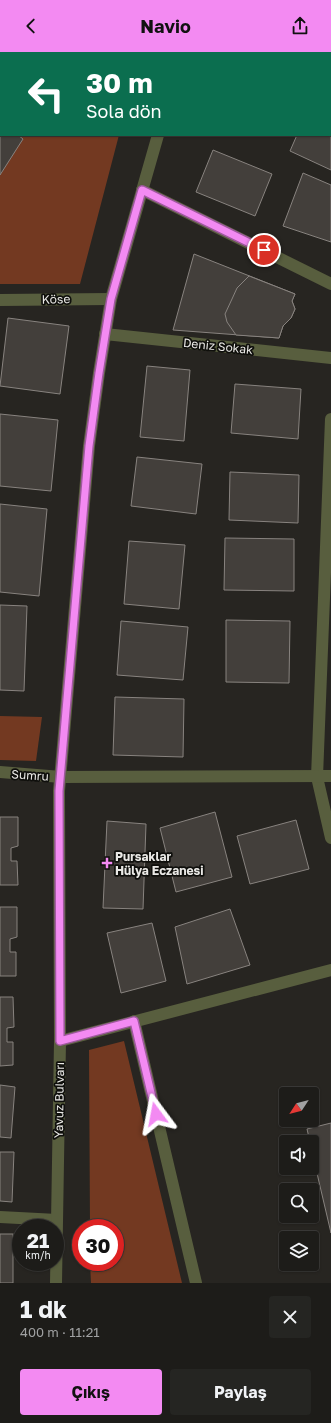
<!DOCTYPE html>
<html lang="tr">
<meta charset="utf-8">
<style>
body{margin:0;font-family:"Golos Text",sans-serif;background:#252522;color:#f1f3f6;height:100vh;display:flex;flex-direction:column;font-size:15px;white-space:nowrap}
*{box-sizing:border-box;margin:0}
p{font-size:13px;color:#a0a1a2}
.icon{flex:none;width:22px;height:22px;fill:none;stroke:currentColor;stroke-width:2;stroke-linecap:round;stroke-linejoin:round}
.map{position:relative;height:1231px;overflow:hidden}
.details{display:flex;flex-direction:column;background:#1d1c19;flex:1}
.details>*{flex:none}
.top-card{position:absolute;left:0px;top:0px;width:331px;height:84px;box-shadow:0 1px 3px #0004,0 0 0 1px #3b3a38;background:#0b6e4f;color:#fff;overflow:hidden}
.needle{width:26px;rotate:234deg}
.controls{position:absolute;left:279px;top:1035px;display:grid;gap:8px}
.controls a{display:grid;place-items:center;width:40px;height:40px;border-radius:4px;background:#1d1c19;box-shadow:0 1px 3px #0004,0 0 0 1px #3b3a38;font-size:20px}
.speed{position:absolute;left:12px;top:1167px;display:flex;gap:8px;font-size:20px;font-weight:700;text-align:center}
.speed>*{display:grid;place-content:center;width:52px;height:52px;border-radius:50%;background:#1d1c19;box-shadow:0 1px 3px #0004,0 0 0 1px #3b3a38;line-height:1}
.speed small{font-size:10px;font-weight:400}
.speed .limit{border:6px solid #d22;background:#fff;color:#111}
.pin{position:absolute;display:grid;place-items:center;width:34px;height:34px;color:#fff;margin:-17px;border:2px solid #fff;border-radius:50%;box-shadow:0 1px 4px #0007}
.me{position:absolute;width:44px;margin:-22px;rotate:347deg;stroke-linejoin:round;filter:drop-shadow(0 0 3px #0008)}
.turn{display:flex;align-items:center;gap:14px;height:84px;padding:0 20px;font-size:18px}
.turn .icon{width:52px;height:52px;stroke-width:2.5}
.turn b{display:block;font-size:28px;line-height:34px}
.round{display:grid;place-items:center;flex:none;width:42px;height:42px;border-radius:4px;background:#252522}
.head{display:flex;align-items:center;justify-content:space-between;height:68px;padding:0 20px}
h1{font-size:24px;font-weight:700;line-height:30px}
.cta{display:flex;gap:8px;margin-top:auto;padding:8px 20px}
.cta a{flex:1;height:46px;border-radius:4px;background:#f38af2;color:#111;font-size:16px;font-weight:700;line-height:46px;text-align:center}
.cta a+a{background:#252522;color:#f1f3f6}
header{display:flex;justify-content:space-between;align-items:center;height:52px;padding:0 20px;background:#f38af2;color:#111;font-size:18px;font-weight:700}
.map>svg:first-child{display:block}
.green{fill:#733921}
.building{fill:#433f3b;stroke:#88837f}
.lines{fill:none;stroke-linecap:round;stroke-linejoin:round}
.minor{stroke:#585e3e;stroke-width:12}
.route-casing{stroke:#9e5a9d;stroke-width:10}
.route{stroke:#f38af2;stroke-width:7}
.poi-dot{fill:#f38af2;stroke:#0f0f0c;stroke-width:1.5}
.labels{text-anchor:middle;dominant-baseline:central;stroke-width:3.5;stroke-linejoin:round;paint-order:stroke}
.street-label{font-size:12px;fill:#eae9e6;stroke:#0f0f0c}
.poi-label{font-size:12px;font-weight:bold;fill:#eae9e6;stroke:#0f0f0c;text-anchor:start}
</style>
<header><svg class="icon" aria-label="back" viewBox="0 0 24 24"><path d="M15 5l-7 7 7 7"/></svg>Navio<svg class="icon" aria-label="share" viewBox="0 0 24 24"><path d="M12 15V3M7 8l5-5 5 5M5 13v7h14v-7"/></svg></header>
<div class="map">
<svg width="331" height="1231" viewBox="0 0 331 1231">
<rect width="100%" height="100%" fill="#272521"/>
<g class="green">
<path d="M0 0H140V1H1V83H119L80 232H0Z"/>
<path d="M0 664 42 665 36 709 0 708Z"/>
<path d="M124 989 182 1231H91L90 1210H115V1176H90L89 998Z"/>
</g>
<g class="building">
<path d="M330 52H331V118L290 99 297 83H330Z"/>
<path d="M0 70 1 83H18L23 87 0 123Z"/>
<path d="M213 98 272 122 255 164 196 140Z"/>
<path d="M303 121 331 133V190L283 174Z"/>
<path d="M194 202 295 242 292 249 295 257 291 266 283 274 279 286 173 278Z"/>
<path d="M249 224 295 242 292 249 295 257 291 266 283 274 279 286 236 283 227 270 225 262 232 247 237 236Z"/>
<path d="M8 266 69 274 60 342 0 334Z"/>
<path d="M147 314 190 318 184 389 140 385Z"/>
<path d="M235 332 301 337 298 387 231 381Z"/>
<path d="M0 362 58 368 51 439 0 434Z"/>
<path d="M137 405 202 412 196 462 131 454Z"/>
<path d="M230 420 299 423 298 471 229 468Z"/>
<path d="M0 452 47 457 39 544 0 540Z"/>
<path d="M225 486 294 487V539L224 538Z"/>
<path d="M129 489 185 493 179 557 124 552Z"/>
<path d="M0 553 27 554 24 639 0 638Z"/>
<path d="M226 568 290 569 289 631 226 630Z"/>
<path d="M121 569 188 575 183 628 117 623Z"/>
<path d="M115 645 184 647 183 705 113 703Z"/>
<path d="M215 760 232 825 176 840 160 776Z"/>
<path d="M0 765H18V794L11 796V809H17L18 833H0Z"/>
<path d="M296 768 309 817 250 832 237 784Z"/>
<path d="M107 769 146 772 143 857 103 856Z"/>
<path d="M0 855H17V885L10 887V900H16V924H0Z"/>
<path d="M230 857 250 913 187 932 175 875Z"/>
<path d="M152 871 166 929 121 941 107 881Z"/>
<path d="M0 945H13L14 975 7 976V990H13V1013L0 1014Z"/>
<path d="M0 1033 15 1035 11 1086 0 1085Z"/>
<path d="M331 1071V1181L312 1100V1090H310L307 1077Z"/>
<path d="M0 1100H14L12 1150 0 1149Z"/>
<rect x="0" y="1182" width="13" height="49"/>
</g>
<g class="lines">
<g class="minor">
<path d="M286 0 289 1"/>
<path d="M180 1V0"/>
<path d="M330 18 331 19"/>
<path d="M142 138 331 232"/>
<path d="M0 248 111 247"/>
<path d="M105 282 331 306"/>
<path d="M331 367 317 725 331 786"/>
<path d="M0 720 61 725 331 724"/>
<path d="M134 969 196 1231"/>
<path d="M60 989 331 918"/>
<path d="M0 1165 57 1168"/>
<path d="M56 1231 60 989 59 739 89 394 99 321 111 247 158 83"/>
</g>
</g>
<g class="lines">
<defs>
<path id="route" d="M156 1062 134 969 60 989 59 739 89 394 99 321 111 247 142 138 264 198"/>
</defs>
<use href="#route" class="route-casing"/>
<use href="#route" class="route"/>
</g>
<path class="poi-dot" d="M105 805h4v4h4v4h-4v4h-4v-4h-4v-4h4z"/>
<g class="labels">
<g class="street-label">
<text transform="translate(56 247) rotate(-1)">Köse</text>
<text transform="translate(218 294) rotate(6)">Deniz Sokak</text>
<text transform="translate(30 723) rotate(4)">Sumru</text>
<text transform="translate(59 1048) rotate(-89)">Yavuz Bulvarı</text>
</g>
<g class="poi-label">
<text x="115" y="804">Pursaklar<tspan x="115" dy="14">Hülya Eczanesi</tspan></text>
</g>
</g>
</svg>
<div class="controls">
<a><svg class="needle" viewBox="-14 -14 28 28"><path d="M0-13l5 13h-10z" fill="#e53935"/><path d="M0 13l5-13h-10z" fill="#a0a1a2"/></svg></a>
<a><svg class="icon" aria-label="sound" viewBox="0 0 24 24"><path d="M4 9h4l5-4v14l-5-4H4zM17 9q2 3 0 6"/></svg></a>
<a><svg class="icon" aria-label="search" viewBox="0 0 24 24"><circle cx="10" cy="10" r="6"/><path d="M15 15l6 6"/></svg></a>
<a><svg class="icon" aria-label="layers" viewBox="0 0 24 24"><path d="M12 4l9 5-9 5-9-5zM3 14l9 5 9-5"/></svg></a>
</div>
<div class="speed"><div>21<small>km/h</small></div><div class="limit">30</div></div>
<div class="pin" style="left:264px;top:198px;background:#d93025"><svg class="icon" aria-label="arrive" viewBox="0 0 24 24"><path d="M6 21V4h12l-3 4 3 4H6"/></svg></div>
<svg class="me" style="left:156px;top:1062px" viewBox="-20 -20 40 40"><path d="M0-17L14 15 0 8-14 15z" fill="#f38af2" stroke="#fff" stroke-width="4"/></svg>
<div class="top-card">
<div class="turn"><svg class="icon" aria-label="left" viewBox="0 0 24 24"><path d="M17 20v-9H6M10 6l-5 5 5 5"/></svg><div><b>30 m</b>Sola dön</div></div>
</div>
</div>
<section class="details">
<div class="head"><div><h1>1 dk</h1><p>400 m · 11:21</p></div><a class="round"><svg class="icon" aria-label="close" viewBox="0 0 24 24"><path d="M6 6l12 12M18 6L6 18"/></svg></a></div>
<div class="cta"><a>Çıkış</a><a>Paylaş</a></div>
</section>
